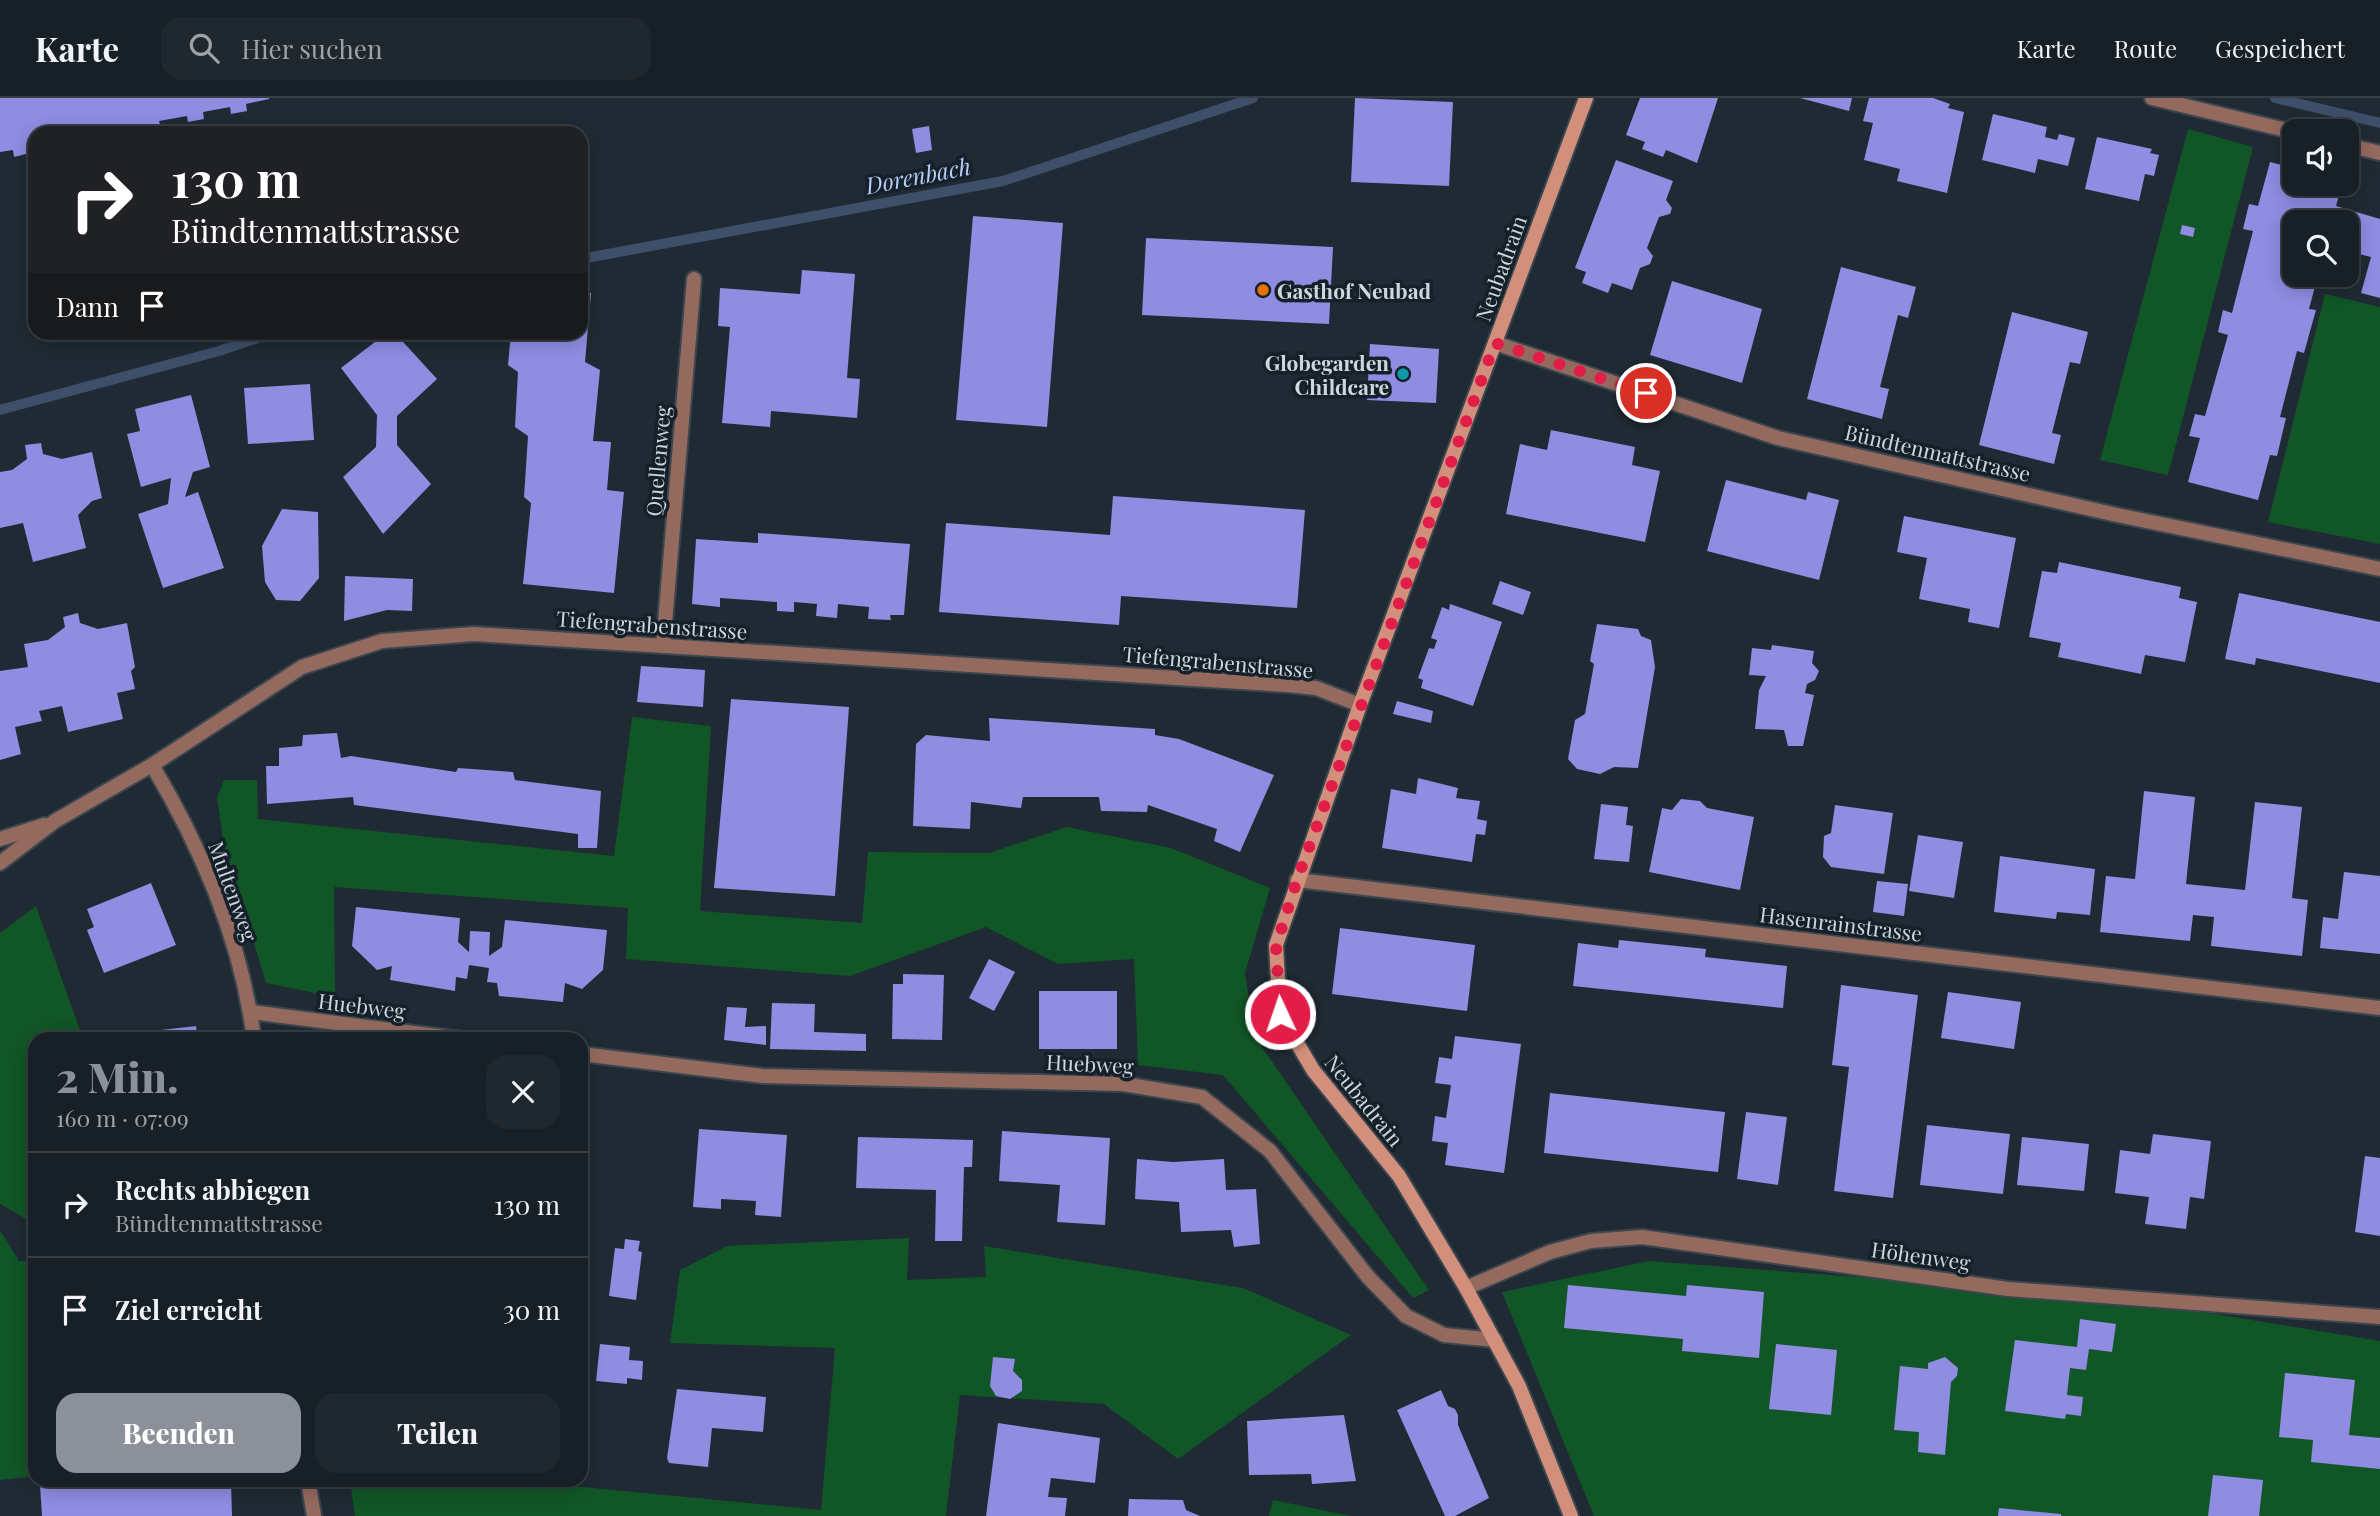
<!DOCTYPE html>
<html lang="de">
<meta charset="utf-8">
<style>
body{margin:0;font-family:"Playfair Display",serif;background:#20282f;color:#f1f3f6;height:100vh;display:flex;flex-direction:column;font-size:26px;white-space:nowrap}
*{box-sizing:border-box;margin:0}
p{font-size:23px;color:#9ea3a7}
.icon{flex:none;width:38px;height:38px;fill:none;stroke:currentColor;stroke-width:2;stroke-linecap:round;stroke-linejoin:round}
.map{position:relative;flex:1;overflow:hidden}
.side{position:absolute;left:28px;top:934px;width:560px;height:455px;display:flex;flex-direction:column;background:#172027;border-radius:21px;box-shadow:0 4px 18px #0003,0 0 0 2px #363e44}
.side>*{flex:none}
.top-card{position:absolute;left:28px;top:28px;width:560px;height:214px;border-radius:21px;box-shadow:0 4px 18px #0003,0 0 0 2px #363e44;background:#202124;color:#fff;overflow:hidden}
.tools{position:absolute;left:2282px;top:21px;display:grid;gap:14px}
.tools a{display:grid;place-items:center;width:77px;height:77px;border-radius:14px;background:#172027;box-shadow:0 4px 18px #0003,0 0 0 2px #363e44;font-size:35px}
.pin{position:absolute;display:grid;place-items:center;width:60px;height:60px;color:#fff;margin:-30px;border:4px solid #fff;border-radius:50%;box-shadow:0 2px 7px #0007}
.me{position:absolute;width:77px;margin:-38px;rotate:357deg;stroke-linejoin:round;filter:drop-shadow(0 0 5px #0008)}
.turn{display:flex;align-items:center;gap:24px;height:147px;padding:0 28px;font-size:32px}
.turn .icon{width:91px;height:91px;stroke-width:2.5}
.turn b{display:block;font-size:49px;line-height:60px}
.then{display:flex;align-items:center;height:66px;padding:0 28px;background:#0003;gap:14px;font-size:26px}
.round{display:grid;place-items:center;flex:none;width:74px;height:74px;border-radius:21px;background:#20282f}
.headline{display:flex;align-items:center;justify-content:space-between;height:119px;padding:0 28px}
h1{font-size:42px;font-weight:800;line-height:52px;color:#8c9099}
.action{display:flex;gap:14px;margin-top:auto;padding:14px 28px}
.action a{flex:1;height:80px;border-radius:21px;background:#8c9099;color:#fff;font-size:28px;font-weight:800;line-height:80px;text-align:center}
.action a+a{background:#20282f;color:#f1f3f6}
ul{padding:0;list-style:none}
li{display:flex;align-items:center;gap:21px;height:105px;padding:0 28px;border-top:2px solid #363e44}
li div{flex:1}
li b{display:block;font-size:26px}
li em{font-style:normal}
header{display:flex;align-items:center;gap:42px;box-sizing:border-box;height:98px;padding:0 35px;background:#172027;border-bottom:2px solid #363e44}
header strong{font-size:33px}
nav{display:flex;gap:38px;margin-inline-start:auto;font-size:24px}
.search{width:490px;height:63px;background:#20282f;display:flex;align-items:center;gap:18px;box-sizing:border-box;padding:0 24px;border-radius:21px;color:#9ea3a7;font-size:26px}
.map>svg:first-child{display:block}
.green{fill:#115626}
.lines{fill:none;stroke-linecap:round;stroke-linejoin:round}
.stream{stroke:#3e4f6a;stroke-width:10}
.building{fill:#8f8ce2}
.street-casing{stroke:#3b464f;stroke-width:18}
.secondary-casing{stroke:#3b464f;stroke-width:18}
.street{stroke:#946a5e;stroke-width:14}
.secondary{stroke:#d18f7c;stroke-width:14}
.route{stroke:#e11d48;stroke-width:12;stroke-dasharray:0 21.6}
.food-dot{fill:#e8710a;stroke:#15202a;stroke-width:2.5}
.culture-dot{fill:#0f9aa8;stroke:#15202a;stroke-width:2.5}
.labels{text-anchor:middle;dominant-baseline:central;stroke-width:7;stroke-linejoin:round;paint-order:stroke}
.street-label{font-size:21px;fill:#cfd7dd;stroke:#15202a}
.poi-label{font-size:21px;font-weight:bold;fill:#cfd7dd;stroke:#15202a;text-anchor:start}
.water-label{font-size:23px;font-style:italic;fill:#b5cff7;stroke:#15202a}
</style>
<header>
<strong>Karte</strong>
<div class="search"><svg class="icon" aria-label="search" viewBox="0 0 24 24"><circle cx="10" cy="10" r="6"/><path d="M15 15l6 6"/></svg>Hier suchen</div>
<nav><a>Karte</a><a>Route</a><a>Gespeichert</a></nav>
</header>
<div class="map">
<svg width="2380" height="1418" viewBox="0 0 2380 1418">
<rect width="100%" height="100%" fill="#1f2a34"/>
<g class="green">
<path d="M2188 31 2253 49 2168 377 2100 362Z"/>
<path d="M2325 196 2380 209V446L2268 424Z"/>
<path d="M632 619 711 628 700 813 862 825 868 754 989 755 1067 729 1171 750 1270 790 1245 875 1255 939 1429 1192 1413 1200 1223 977 1138 967 1134 861 1058 866 986 829 850 878 626 861 628 810 334 789 335 899 266 885 224 747 217 699 224 682H257L258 721 614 758Z"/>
<path d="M36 808 83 941 35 942V1126L0 1106V835Z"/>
<path d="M0 1132 19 1163H35V1378L0 1382Z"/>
<path d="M909 1140 907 1182 986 1179 984 1148 1243 1190 1351 1237 1178 1361 1104 1306 960 1297 946 1418H355L350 1383H561V1387L821 1412 835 1250 670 1245 680 1172 727 1148Z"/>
<path d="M1649 1163 2106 1198 2380 1243V1418H1594L1502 1194Z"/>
<path d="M1273 1402 1351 1418H1269Z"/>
</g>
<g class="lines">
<g class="stream">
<path d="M2275 0 2380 25"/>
<path d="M581 161 1003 83 1253 0"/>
<path d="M0 312 219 253 275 234"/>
</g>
</g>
<g class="building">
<path d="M0 0H269V1L246 6 247 13 231 16 230 9 203 14 204 21 188 24 187 18 159 23 161 30 144 33 143 26 116 31V35H35V48L29 49 30 55 14 59 13 52 0 54Z"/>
<path d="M1355 0 1453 4 1449 88 1351 84Z"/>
<path d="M1640 0H1718L1697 65 1666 52 1663 59 1642 51 1645 44 1626 37Z"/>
<path d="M1800 0H1852L1849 13Z"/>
<path d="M1869 0H1933L1950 6 1948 10 1964 14 1947 95 1897 83 1900 71 1864 62 1873 25 1863 23Z"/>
<path d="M1993 16 2047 29 2045 39 2057 42 2059 36 2075 40 2068 68 2038 61 2035 75 1982 62Z"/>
<path d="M929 28 932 52 916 55 912 31Z"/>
<path d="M2097 39 2152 51 2150 55 2159 57 2154 78 2145 76 2139 103 2085 91Z"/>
<path d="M1616 62 1673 83 1666 102 1672 110 1670 116 1659 119 1647 150 1653 158 1650 166 1640 170 1632 192 1612 185 1608 195 1582 185 1586 174 1575 170Z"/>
<path d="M2270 64 2294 70V86H2342L2336 108 2380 121V200L2361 195 2371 159 2347 153V124H2294V177H2318L2309 211 2316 212 2304 255 2297 253 2280 319 2286 320 2277 358 2270 357 2258 402 2188 384 2200 340 2189 338 2195 316 2205 318 2228 237 2218 234 2223 212 2232 215 2253 133 2243 131 2249 106 2258 108Z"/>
<path d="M973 118 1063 125 1047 329 956 322Z"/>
<path d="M2182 127 2195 130 2193 139 2180 136Z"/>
<path d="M1146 140 1333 149 1329 226 1142 217Z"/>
<path d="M1841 169 1916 189 1908 220 1898 217 1880 289 1889 291 1882 321 1807 301Z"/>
<path d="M802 172 855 176 847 280 860 281 857 320 771 313 770 329 722 325 730 229 718 228 720 190 800 196Z"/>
<path d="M1672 183 1762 211 1742 285 1650 257Z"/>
<path d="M581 194 591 195 585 264 600 272 593 343 611 344 607 392 624 394 614 495 523 486 531 405 524 399 528 338 515 329 518 274 508 267 511 234H581Z"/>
<path d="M2012 214 2088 234 2080 266 2070 264 2052 335 2061 337 2054 366 1979 347Z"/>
<path d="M388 234H394L437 281 397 318V347L431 386 383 436 343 379 376 349 377 317 341 270Z"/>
<path d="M1370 246 1439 251 1436 305 1367 302Z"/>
<path d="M310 286 314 342 248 346 244 290Z"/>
<path d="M191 297 210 369 193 374 185 399 198 394 224 470 163 490 138 416 168 406 171 380 141 389 127 336 140 333 135 311Z"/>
<path d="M1551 332 1635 349 1632 367 1660 373 1645 444 1506 416 1520 346 1547 352Z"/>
<path d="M41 345 43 356 62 361 92 354 102 400 92 403 78 417 86 450 33 464 23 425 0 430V374L12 372 27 361 25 347Z"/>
<path d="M1726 382 1806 402 1808 394 1839 402 1819 482 1707 453Z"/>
<path d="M1113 398 1305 412 1297 510 1121 498 1119 527 939 514 946 425 1110 437Z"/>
<path d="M282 411 318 414 319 480 300 503 276 502 265 484 262 448Z"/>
<path d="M1904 418 2016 440 1999 530 1968 524 1970 511 1919 501 1927 460 1897 454Z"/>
<path d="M758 435 910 446 904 517H890L891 522 868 521 869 509 838 506 837 520 816 518 817 506 794 504V514L777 513V504L720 500V509L692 506 696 441 758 445Z"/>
<path d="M2059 464 2181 489 2179 500 2197 504 2185 564 2145 557 2141 576 2058 559 2061 545 2029 539 2042 473 2057 475Z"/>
<path d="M345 478 413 481 412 513 387 512 344 523Z"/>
<path d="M1500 483 1531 494 1523 517 1492 506Z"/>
<path d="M2239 495 2380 524V585L2256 560 2255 567 2225 561Z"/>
<path d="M1450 506 1502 524 1473 608 1421 590 1423 582 1418 580 1429 550 1434 551 1437 542 1431 540 1442 509 1449 512Z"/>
<path d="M78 515 80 525 98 531 127 525 135 569 131 573 135 591 117 595 123 621 68 634 62 608 39 613 42 623 15 629 21 656 0 662V573L28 569 24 546 48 542 65 529 63 519Z"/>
<path d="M1597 526 1638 531 1641 538 1651 542 1655 569 1638 670 1614 669 1600 676 1577 671 1568 661 1575 622 1585 616 1594 566 1590 563Z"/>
<path d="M1772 547 1814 553 1812 565 1819 573 1815 582 1807 586 1805 595 1814 597 1803 648H1788L1784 632 1755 631 1759 592 1766 578 1749 577 1752 550 1771 552Z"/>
<path d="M641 568 705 572 703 609 637 604Z"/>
<path d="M731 601 849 609 835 798 714 790Z"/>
<path d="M1397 603 1433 613 1431 625 1393 616Z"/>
<path d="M989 620 1155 631V637L1179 641 1274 677 1240 754 1214 743 1217 731 1148 707 1147 714 1101 713 1099 699H1023L1021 710 971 704 970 731 913 728 916 646 926 637 990 643Z"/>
<path d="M337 635 341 660 351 658 456 674 458 670 513 674 515 682 601 693 597 750H578V736L354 707 353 699 267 706 266 668H279V650L302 648 303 637Z"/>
<path d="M1418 680 1458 690 1456 700 1480 703 1477 721 1487 723 1485 737 1476 736 1472 764 1382 750 1391 691 1416 696Z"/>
<path d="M2144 693 2195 699 2186 786 2245 792 2255 704 2302 709 2292 800 2308 802 2302 858 2211 848 2214 819 2193 817 2190 843 2100 834 2106 778 2135 781Z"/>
<path d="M1681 701 1700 703 1707 710 1754 719 1740 792 1649 774 1662 710 1672 712Z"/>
<path d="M1601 706 1628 709 1626 727 1633 728 1629 764 1594 761Z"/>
<path d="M1835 707 1893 715 1884 776 1831 769 1823 759 1824 738 1831 735Z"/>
<path d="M1918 737 1963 744 1954 800 1909 793Z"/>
<path d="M2000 758 2095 771 2090 817 2057 814 2056 821 1994 814Z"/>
<path d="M2344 774 2380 778V856L2320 850 2323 819 2338 821Z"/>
<path d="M1877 783 1908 786 1904 818 1873 814Z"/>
<path d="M151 785 176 847 104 875 87 832 94 829 87 811Z"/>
<path d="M356 809 460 820 458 844 469 854 470 833 490 834 489 858 502 849 505 822 607 832 603 872 582 891 565 885 563 904 499 898 497 885 487 884 489 870 469 867 467 881 456 879 455 893 390 882 392 868 377 872 352 848Z"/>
<path d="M1340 830 1475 847 1467 913 1332 896Z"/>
<path d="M1619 842 1706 851 1705 859 1787 868 1783 910 1573 888 1578 845 1618 850Z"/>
<path d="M989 861 1015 874 994 913 969 900Z"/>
<path d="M903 876 944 877 942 942 892 941 893 886H903Z"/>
<path d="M1841 887 1918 897 1893 1100 1834 1093 1849 969 1832 967Z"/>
<rect x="1039" y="893" width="78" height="58"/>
<path d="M1948 894 2021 904 2014 951 1941 940Z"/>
<path d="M772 905 815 906 814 934 866 936V953L770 951Z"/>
<path d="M727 909 747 910 745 929 766 928V947L724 942Z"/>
<path d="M196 928 198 942H126V936Z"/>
<path d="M1455 938 1521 946 1504 1075 1445 1067 1448 1045 1432 1043 1435 1018 1446 1020 1451 987 1435 985 1439 959 1452 961Z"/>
<path d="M1550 995 1725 1014 1718 1074 1544 1055Z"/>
<path d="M1746 1014 1787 1019 1778 1087 1737 1081Z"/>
<path d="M1927 1027 2010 1036 2003 1096 1920 1087Z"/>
<path d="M699 1031 787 1037 781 1119 755 1117 756 1103 721 1101V1111L693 1109Z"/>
<path d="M1002 1033 1110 1040 1105 1127 1057 1124 1060 1087 999 1083Z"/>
<path d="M2153 1036 2211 1043 2204 1101 2190 1099 2186 1131 2145 1126 2149 1099 2115 1095 2120 1052 2150 1056Z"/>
<path d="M858 1039 973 1042 972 1069H964L962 1143H935L936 1092 856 1090Z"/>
<path d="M2022 1039 2089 1046 2084 1093 2017 1087Z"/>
<path d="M2365 1058 2380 1060V1138L2355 1134Z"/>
<path d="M1137 1061 1173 1064 1224 1061 1226 1092 1256 1091 1260 1146 1234 1149 1231 1132 1181 1134 1179 1104 1135 1101Z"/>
<path d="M625 1141 640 1143 638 1153 642 1154 636 1202 609 1198 615 1150 624 1151Z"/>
<path d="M1568 1187 1686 1198 1687 1187 1764 1194 1759 1260 1682 1253 1683 1241 1564 1230Z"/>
<path d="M2080 1221 2116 1226 2112 1254 2089 1251 2086 1272 2070 1270 2067 1297 2083 1299 2081 1318 2066 1316 2065 1321 2005 1313 2015 1242 2077 1249Z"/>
<path d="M600 1246 630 1249 629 1262 643 1263 642 1282 627 1280V1286L596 1283Z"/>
<path d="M1776 1246 1837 1252 1831 1317 1769 1311Z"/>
<path d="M993 1259 1015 1261 1013 1273 1022 1282V1293L1010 1301 996 1298 990 1288Z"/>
<path d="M1945 1259 1958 1270 1957 1278 1951 1284 1945 1357 1918 1354 1919 1334 1894 1332 1900 1268 1928 1271V1265Z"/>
<path d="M2285 1275 2355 1282 2349 1337 2380 1340V1371L2311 1364 2313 1342 2279 1339Z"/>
<path d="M677 1291 766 1299 763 1334 712 1330 708 1369 669 1365 667 1360Z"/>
<path d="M1441 1292 1448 1308 1455 1311 1458 1317V1327L1489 1400 1455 1418H1445L1397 1312Z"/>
<path d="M1344 1317 1356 1383 1312 1386 1311 1376 1249 1377 1247 1323Z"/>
<path d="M998 1325 1100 1340 1095 1385 1051 1380 1048 1399 1067 1400 1065 1418H986Z"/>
<path d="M2213 1377 2263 1382 2259 1418H2208Z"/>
<path d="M131 1382H231L232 1418H42L40 1387Z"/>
<path d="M1129 1401 1183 1402 1186 1412 1200 1418H1128Z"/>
<path d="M1999 1410 2061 1416V1418H1998Z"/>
</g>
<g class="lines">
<defs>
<g id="street">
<path d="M2152 0 2294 34"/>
<path d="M2347 47 2380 55"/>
<path d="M1495 245 1778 340 2117 417 2380 471"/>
<path d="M663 548 694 181"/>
<path d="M152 667C202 751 242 844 254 942"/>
<path d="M0 741 44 727"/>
<path d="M0 765 55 723 152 667 302 569 382 543 474 536 1288 587 1316 590 1360 607"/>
<path d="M1297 782 2380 910"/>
<path d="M251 914 469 942"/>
<path d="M581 956 763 978 1123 986 1202 999 1270 1053 1368 1179 1406 1218 1444 1237 1495 1242"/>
<path d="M1466 1190 1550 1154 1591 1143 1642 1139 2008 1191 2380 1219"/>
<path d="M308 1382 314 1418"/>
</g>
<path id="secondary" d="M1571 1418 1519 1288 1466 1190 1399 1078 1313 972 1280 916 1276 847 1360 607 1586 0"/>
</defs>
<use href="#street" class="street-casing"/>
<use href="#secondary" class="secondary-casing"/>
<use href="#street" class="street"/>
<use href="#secondary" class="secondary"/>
</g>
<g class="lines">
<path class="route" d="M1280 916 1276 848 1297 782 1495 245 1646 295"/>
</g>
<circle class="food-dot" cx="1263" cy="192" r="7"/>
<circle class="culture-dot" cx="1403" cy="276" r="7"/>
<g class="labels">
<g class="street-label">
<text transform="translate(1500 170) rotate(-70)">Neubadrain</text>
<text transform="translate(1938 354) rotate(13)">Bündtenmattstrasse</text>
<text transform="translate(657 363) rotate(-85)">Quellenweg</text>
<text transform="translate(652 526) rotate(4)">Tiefengrabenstrasse</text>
<text transform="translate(1218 563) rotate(5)">Tiefengrabenstrasse</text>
<text transform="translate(234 793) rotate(70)">Multenweg</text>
<text transform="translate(1841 825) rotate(7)">Hasenrainstrasse</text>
<text transform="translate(362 907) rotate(7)">Huebweg</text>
<text transform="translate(1090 965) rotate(3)">Huebweg</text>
<text transform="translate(1365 1002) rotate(51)">Neubadrain</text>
<text transform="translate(1921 1157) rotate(8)">Höhenweg</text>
</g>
<g class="poi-label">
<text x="1277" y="192">Gasthof Neubad</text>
<text x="1389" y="264" text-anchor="end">Globegarden<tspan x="1389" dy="24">Childcare</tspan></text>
</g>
<g class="water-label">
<text transform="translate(918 77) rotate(-11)">Dorenbach</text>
</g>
</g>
</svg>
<div class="tools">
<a><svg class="icon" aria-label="sound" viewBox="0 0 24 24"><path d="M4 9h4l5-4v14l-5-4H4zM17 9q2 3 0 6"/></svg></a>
<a><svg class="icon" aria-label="search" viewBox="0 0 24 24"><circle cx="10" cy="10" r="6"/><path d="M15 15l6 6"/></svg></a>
</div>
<div class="pin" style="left:1646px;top:295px;background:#d93025"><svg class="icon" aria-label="arrive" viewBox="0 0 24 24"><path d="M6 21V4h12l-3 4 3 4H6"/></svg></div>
<svg class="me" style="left:1280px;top:916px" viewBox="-20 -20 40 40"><circle r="17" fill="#e11d48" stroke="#fff" stroke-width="3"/><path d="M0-11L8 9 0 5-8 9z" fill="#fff"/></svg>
<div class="top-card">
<div class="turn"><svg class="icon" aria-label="right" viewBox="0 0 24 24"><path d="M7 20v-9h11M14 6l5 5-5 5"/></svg><div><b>130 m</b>Bündtenmattstrasse</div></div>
<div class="then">Dann<svg class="icon" aria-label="arrive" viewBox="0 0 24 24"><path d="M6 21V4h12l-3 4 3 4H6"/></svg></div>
</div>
<section class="side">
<div class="headline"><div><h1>2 Min.</h1><p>160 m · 07:09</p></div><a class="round"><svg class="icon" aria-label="close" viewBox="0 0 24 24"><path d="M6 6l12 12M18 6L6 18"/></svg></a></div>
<ul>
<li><svg class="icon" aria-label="right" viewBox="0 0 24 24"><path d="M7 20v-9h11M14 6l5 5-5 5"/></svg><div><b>Rechts abbiegen</b><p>Bündtenmattstrasse</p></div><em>130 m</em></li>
<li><svg class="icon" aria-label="arrive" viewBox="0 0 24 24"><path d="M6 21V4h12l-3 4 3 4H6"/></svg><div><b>Ziel erreicht</b></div><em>30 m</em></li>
</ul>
<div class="action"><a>Beenden</a><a>Teilen</a></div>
</section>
</div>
